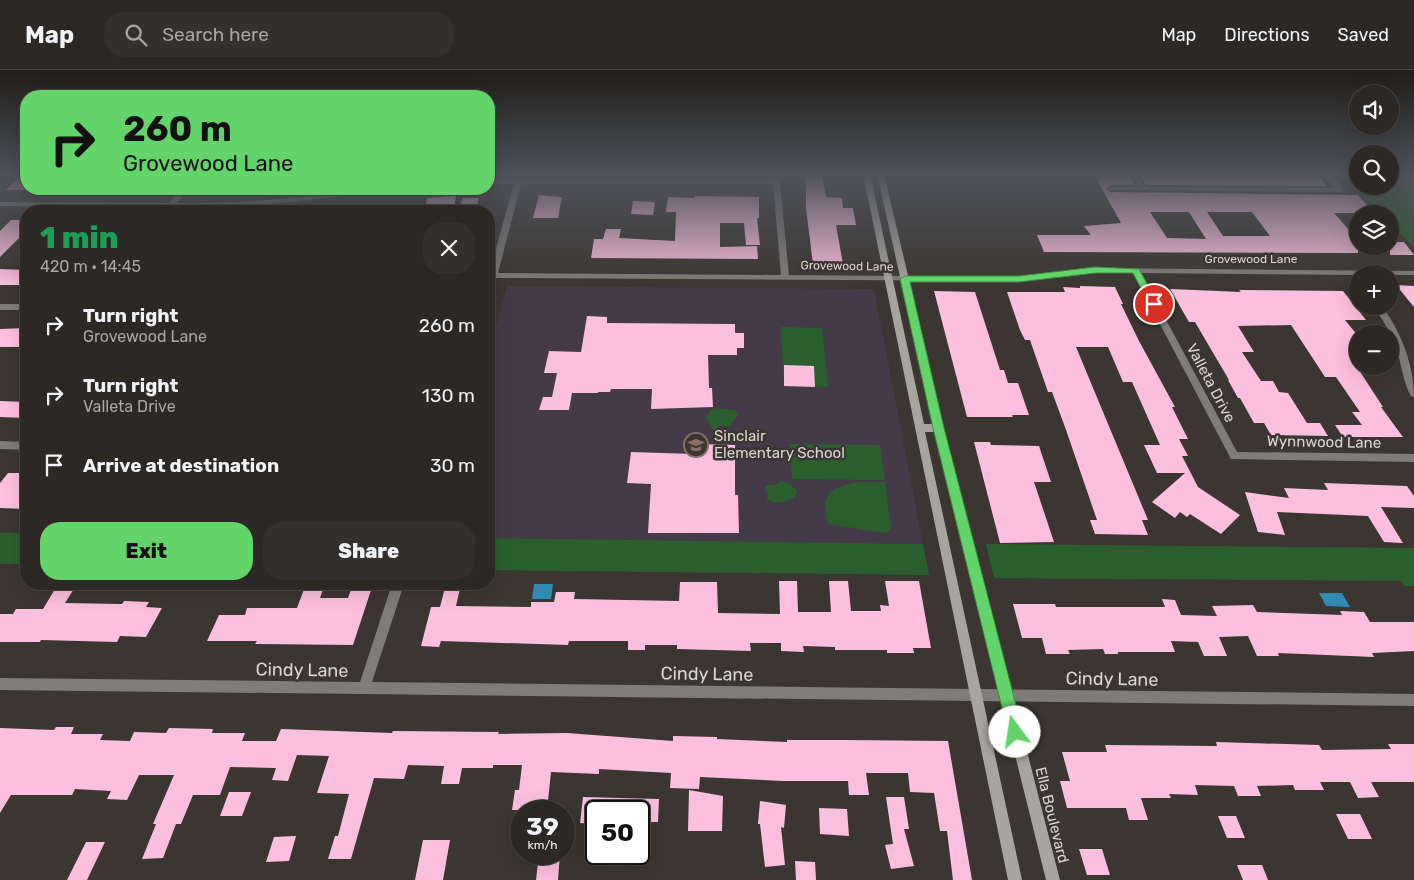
<!DOCTYPE html>
<meta charset="utf-8">
<style>
body{margin:0;font-family:Rubik,sans-serif;background:#34302d;color:#f1f3f6;height:100vh;display:flex;flex-direction:column;font-size:19px;white-space:nowrap}
*{box-sizing:border-box;margin:0}
p{font-size:16px;color:#a6a6a7}
.icon{flex:none;width:28px;height:28px;fill:none;stroke:currentColor;stroke-width:2;stroke-linecap:round;stroke-linejoin:round}
.map{position:relative;flex:1;overflow:hidden}
.details{position:absolute;left:20px;top:135px;width:475px;height:385px;display:flex;flex-direction:column;background:#2c2825;border-radius:20px;box-shadow:0 5px 20px #0002,0 0 0 1px #484442}
.details>*{flex:none}
.guide{position:absolute;left:20px;top:20px;width:475px;height:105px;border-radius:20px;box-shadow:0 5px 20px #0002,0 0 0 1px #484442;background:#62d469;color:#111;overflow:hidden}
.buttons{position:absolute;left:1349px;top:15px;display:grid;gap:10px}
.buttons a{display:grid;place-items:center;width:50px;height:50px;border-radius:50%;background:#2c2825;box-shadow:0 5px 20px #0002,0 0 0 1px #484442;font-size:25px}
.speed{position:absolute;left:510px;top:730px;display:flex;gap:10px;font-size:25px;font-weight:700;text-align:center}
.speed>*{display:grid;place-content:center;width:65px;height:65px;border-radius:50%;background:#2c2825;box-shadow:0 5px 20px #0002,0 0 0 1px #484442;line-height:1}
.speed small{font-size:12px;font-weight:400}
.speed .limit{border:2px solid #111;border-radius:8px;background:#fff;color:#111}
.pin{position:absolute;display:grid;place-items:center;width:42px;height:42px;color:#fff;margin:-21px;border:2px solid #fff;border-radius:50%;box-shadow:0 1px 5px #0007}
.me{position:absolute;width:55px;margin:-28px;rotate:346deg;stroke-linejoin:round;filter:drop-shadow(0 0 4px #0008)}
.turn{display:flex;align-items:center;gap:18px;height:105px;padding:0 20px;font-size:22px}
.turn .icon{width:65px;height:65px;stroke-width:2.5}
.turn b{display:block;font-size:35px;line-height:42px}
.round{display:grid;place-items:center;flex:none;width:52px;height:52px;border-radius:20px;background:#34302d}
.head{display:flex;align-items:center;justify-content:space-between;height:85px;padding:0 20px}
h1{font-size:30px;font-weight:800;line-height:38px;color:#1e9e55}
.action{display:flex;gap:10px;margin-top:auto;padding:10px 20px}
.action a{flex:1;height:58px;border-radius:20px;background:#62d469;color:#111;font-size:20px;font-weight:800;line-height:58px;text-align:center}
.action a+a{background:#34302d;color:#f1f3f6}
ul{padding:0;list-style:none}
li{display:flex;align-items:center;gap:15px;height:70px;padding:0 20px}
li div{flex:1}
li b{display:block;font-size:19px}
li em{font-style:normal}
header{display:flex;align-items:center;gap:30px;box-sizing:border-box;height:70px;padding:0 25px;background:#2c2825;border-bottom:1px solid #484442}
header strong{font-size:24px}
nav{display:flex;gap:28px;margin-inline-start:auto;font-size:18px}
.search{width:350px;height:45px;background:#34302d;display:flex;align-items:center;gap:12px;box-sizing:border-box;padding:0 18px;border-radius:20px;color:#a6a6a7;font-size:19px}
.map>svg:first-child{display:block}
.education{fill:#453a49}
.green{fill:#2b602e}
.water{fill:#3289b2}
.building{fill:#fdbfdf;fill-rule:evenodd}
.lines{fill:none;stroke-linecap:round;stroke-linejoin:round}
.minor{fill:#7f7d7a;fill-rule:evenodd}
.secondary{fill:#a7a5a0;fill-rule:evenodd}
.route{fill:#62d469;stroke:#408a44}
.labels{text-anchor:middle;dominant-baseline:central;stroke-width:5;stroke-linejoin:round;paint-order:stroke}
.far-street-label{font-size:12px;fill:#dad6d3;stroke:#3b3631}
.street-label{font-size:15px;fill:#dad6d3;stroke:#3b3631}
.poi-label{font-size:15px;fill:#dad6d3;stroke:#3b3631;text-anchor:start}
.near-street-label{font-size:18px;fill:#dad6d3;stroke:#3b3631}
</style>
<header>
<strong>Map</strong>
<div class="search"><svg class="icon" aria-label="search" viewBox="0 0 24 24"><circle cx="10" cy="10" r="6"/><path d="M15 15l6 6"/></svg>Search here</div>
<nav><a>Map</a><a>Directions</a><a>Saved</a></nav>
</header>
<div class="map">
<svg width="1414" height="810" viewBox="0 0 1414 810">
<rect width="100%" height="100%" fill="#3b3631"/>
<path class="education" d="M507 216 874 219 923 474 489 468V282Z"/>
<g class="green">
<path d="M1344 104H1357L1358 116H1390V104H1405L1414 114V177L1390 153V144H1380Z"/>
<path d="M781 257 822 258 828 317 784 315Z"/>
<path d="M715 338 735 340 738 345 730 356H718L717 360H713L706 347 710 341Z"/>
<path d="M790 374 880 375 885 410 792 409Z"/>
<path d="M780 411 788 413 797 420 795 427C786 433 777 435 767 429L768 423 765 421V417L767 415H775Z"/>
<path d="M858 412H885L891 460 885 463 828 454C820 424 830 417 858 412Z"/>
<rect x="0" y="463" width="26" height="31"/>
<path d="M489 468 923 474 929 505 489 500Z"/>
<path d="M986 474 1414 478V516H1404L1401 511 994 508Z"/>
</g>
<g class="water">
<path d="M534 514H553L551 529H532Z"/>
<path d="M1319 523H1342L1350 537 1326 536Z"/>
</g>
<g class="building">
<path d="M1094 104H1129L1135 115H1111L1106 118 1110 122 1358 125 1374 143H1334L1358 170V183L1044 182 1037 165H1091L1084 156 1121 153ZM1150 142H1189L1206 169 1167 168ZM1207 142H1252L1270 166H1223Z"/>
<path d="M1140 104H1317L1327 116 1146 115Z"/>
<path d="M806 105H822L826 127 842 128 843 138H853L856 155H836L843 194H813L806 138Z"/>
<path d="M18 108H26V120H6Z"/>
<path d="M539 125 562 127 558 148H533Z"/>
<path d="M456 126 454 139 425 140 427 128Z"/>
<path d="M695 126 759 127V148H757L760 175H746L744 153H720V177L757 176 758 189 591 188 594 169H603L606 159H621L619 168 675 171 676 142H666L668 127 695 128Z"/>
<path d="M463 128H479L475 141H458Z"/>
<path d="M633 131 655 132 653 145 631 144Z"/>
<path d="M11 150H26V165H22L0 187V161Z"/>
<path d="M1390 172H1404L1414 185H1390Z"/>
<path d="M0 199 26 200V215H0Z"/>
<path d="M1396 215 1414 216V237Z"/>
<path d="M1080 216 1115 217 1123 234H1121L1139 271 1175 337H1172L1188 369H1179L1188 386H1182L1198 417 1240 445 1221 464 1190 444 1187 447 1180 442 1175 448 1152 432 1185 403H1157L1144 375H1160L1132 312H1123L1108 277H1076L1148 450H1142L1148 465 1095 464 1090 450H1097L1065 357 1052 322H1048L1030 270H1025L1020 260 1007 222H1065L1063 217 1080 218Z"/>
<path d="M1170 219 1241 222 1239 220 1343 221 1366 250H1345L1358 266V296L1364 297H1357L1383 337H1381L1403 367H1343L1335 355H1362L1352 342H1360L1336 307H1325L1291 255 1238 256 1254 282H1242L1261 311H1273L1279 322 1288 323 1307 353H1320L1328 366 1271 365 1264 353H1254L1240 328H1238L1228 310H1229L1195 252H1189Z"/>
<path d="M934 221 975 222 1000 300H1004L1008 313H1018L1029 345H1012L1013 347H967Z"/>
<path d="M587 246 607 247V253L735 254V263H744V278H737V285H708L709 318H712L713 337 651 339 652 319H611L610 322H598V323H572L569 340H539L543 327H552L557 303H544L549 281 581 282Z"/>
<path d="M26 258V277H0V259Z"/>
<path d="M784 295 814 296 815 317 784 316Z"/>
<path d="M0 331 26 332V348L0 347Z"/>
<path d="M974 372H990L991 375 1039 376 1051 412H1034L1054 472 1000 473Z"/>
<path d="M695 374 735 375V425H738L739 463H648L651 414 627 413 631 382 694 384Z"/>
<path d="M8 403H26V439L0 438V413Z"/>
<path d="M1324 413 1407 416 1414 426V438L1381 437 1403 473 1384 472 1368 446 1277 442 1285 465 1258 462 1245 422 1289 428 1284 418 1328 420Z"/>
<path d="M779 511H797L798 542H831L829 511H848L851 541H881L880 535 889 536 885 511H919L931 578H913L914 583H887V580H835V577L803 576 804 582 781 581V573H750L751 581 677 579V575H645V580H628V571H569L568 575 441 571 439 577 421 576 431 537H440L446 514H461L456 536 531 537V532H554L556 522H575L574 529 679 531 680 512H717L718 543 780 544Z"/>
<path d="M58 514H77L65 533 122 534 124 531 149 532 146 537 162 538 146 567 120 566 117 572 41 570 40 572H0V544H13L16 539H43Z"/>
<path d="M306 514H325L320 528H348L353 514H373L353 575 255 574 257 571H207L219 545H245L247 538H297Z"/>
<path d="M1162 529 1175 530 1181 545 1217 546 1212 536 1253 535 1257 542 1342 545 1340 541 1364 542 1370 552H1414V581L1372 583 1374 587 1278 583 1279 586H1257L1248 566 1219 567 1227 586H1204L1198 572 1171 571 1175 582H1118V584H1105L1103 579 1068 580 1070 584H1046L1042 568H1022L1013 534H1055L1056 537H1165Z"/>
<path d="M56 657H74L71 664H103L100 670 130 671 134 662 166 663 169 658 213 659 212 663H245L242 671H276L281 659 392 663 393 661 499 662 498 664 567 663 673 671V666L717 667V669L787 672V670H844L948 671 972 810H953L947 761H940L934 723 910 722 908 703H866L869 725H849L848 711H782L700 707 699 719 670 718 671 703 599 699V704L551 702 547 740H512L515 720H519L522 695H493V698H462L459 714H441L444 696 408 695 404 709 374 708 351 789H328L335 766H338L349 724 317 723 329 686 297 685 288 711 272 710 276 698 230 697 220 725H193L181 754H176L163 788 142 789 156 754H153L174 705H139L127 730 107 729 111 721 75 719 72 725H11L0 743V658L54 660Z"/>
<path d="M1216 672 1319 675 1322 680 1391 679 1388 674H1414V712H1371L1379 727 1358 728 1350 712H1320L1324 720H1295L1293 715 1257 716 1261 726H1238L1234 716 1195 715 1198 725 1169 724 1171 728H1141L1148 750H1129L1126 738H1067L1060 711H1070L1062 682H1107L1105 675 1217 676Z"/>
<path d="M689 720 723 726 722 761H688Z"/>
<path d="M229 722H251L242 746H220Z"/>
<path d="M583 727 659 729 658 752H639V741H596V754L580 753Z"/>
<path d="M886 727H904L909 759H904L914 796 891 799 885 775 893 774Z"/>
<path d="M760 731 786 735 784 758 781 757 785 795 765 797 760 754H758Z"/>
<path d="M819 738 847 739 849 766 820 764Z"/>
<path d="M1336 744H1360L1372 769H1348Z"/>
<path d="M1218 746H1236L1245 768H1227Z"/>
<path d="M296 766 289 791 266 792 274 767Z"/>
<path d="M423 770H450L443 810H415Z"/>
<path d="M86 772H105L87 810H67Z"/>
<path d="M1079 779H1102L1110 805H1087Z"/>
<path d="M539 784H560L558 810H536Z"/>
<path d="M795 791 815 792 816 810H796Z"/>
<path d="M1237 795H1262L1268 810H1243Z"/>
</g>
<g class="lines">
<g class="minor">
<path d="M773 104H779L789 205 1019 207 1095 198 1414 201V205H1390V204L1358 205 1141 203 1237 382 1414 384V392L1231 389 1133 203 1095 202 1019 211 496 208 493 220 489 222V203L514 114H489V110H773ZM521 114H773L781 205 498 203Z"/>
<path d="M1131 104H1138L1145 117 1335 118 1324 104H1331L1345 120 1341 122 1110 120 1108 119 1112 117H1138Z"/>
<path d="M1414 104V108L1409 106 1410 105Z"/>
<path d="M181 119H188L177 133C218 134 259 131 300 127 330 123 362 117 393 119L389 121 282 133 213 138 0 136V132L169 133Z"/>
<rect x="0" y="234" width="26" height="6"/>
<path d="M1373 236H1382C1401 262 1414 295 1414 327L1411 326C1403 312 1402 297 1397 281 1392 264 1383 250 1373 236Z"/>
<path d="M0 371 26 372V380L0 379Z"/>
<path d="M392 514H404L372 612 1414 624V636L0 620V608L360 612Z"/>
</g>
<path class="secondary" d="M863 104H870L924 354H933L877 104H884L944 358 1060 810H1046L935 362H925L1022 810H1008Z"/>
</g>
<linearGradient id="sky" x2="0" y2="1"><stop stop-color="#201e1b"/><stop offset="0.48" stop-color="#4f525a"/><stop offset="1" stop-color="#4f525a" stop-opacity="0"/></linearGradient>
<rect width="1414" height="218" fill="url(#sky)"/>
<path class="route" d="M1095 197 1139 199 1158 234 1154 237 1150 236 1133 203H1095L1019 212H910L944 358 1023 662 1020 667 1015 669 1010 667 1008 662 933 358 900 209 905 206H1019Z"/>
<defs>
<symbol id="school-ring" viewBox="-11 -11 22 22"><circle r="9.5" fill="#3b3631" stroke="#8d6e63" stroke-width="1.5"/><path d="M0-5L7-2L0 1L-7-2ZM-4 1L0 2.5L4 1V4Q0 6-4 4Z" fill="#8d6e63"/></symbol>
</defs>
<g fill-rule="evenodd">
<use href="#school-ring" x="682" y="361" width="28" height="28"/>
</g>
<g class="labels">
<g class="far-street-label">
<text x="1251" y="189">Grovewood Lane</text>
<text transform="translate(847 196) rotate(1)">Grovewood Lane</text>
</g>
<g class="street-label">
<text transform="translate(1211 313) rotate(62)">Valleta Drive</text>
<text transform="translate(1324 372) rotate(1)">Wynnwood Lane</text>
<text transform="translate(1052 745) rotate(76)">Ella Boulevard</text>
</g>
<g class="poi-label">
<text x="714" y="366">Sinclair<tspan x="714" dy="17">Elementary School</tspan></text>
</g>
<g class="near-street-label">
<text transform="translate(302 600) rotate(1)">Cindy Lane</text>
<text transform="translate(707 604) rotate(1)">Cindy Lane</text>
<text transform="translate(1112 609) rotate(1)">Cindy Lane</text>
</g>
</g>
</svg>
<div class="buttons">
<a><svg class="icon" aria-label="sound" viewBox="0 0 24 24"><path d="M4 9h4l5-4v14l-5-4H4zM17 9q2 3 0 6"/></svg></a>
<a><svg class="icon" aria-label="search" viewBox="0 0 24 24"><circle cx="10" cy="10" r="6"/><path d="M15 15l6 6"/></svg></a>
<a><svg class="icon" aria-label="layers" viewBox="0 0 24 24"><path d="M12 4l9 5-9 5-9-5zM3 14l9 5 9-5"/></svg></a>
<a>+</a>
<a>−</a>
</div>
<div class="speed"><div>39<small>km/h</small></div><div class="limit">50</div></div>
<div class="pin" style="left:1154px;top:234px;background:#d93025"><svg class="icon" aria-label="arrive" viewBox="0 0 24 24"><path d="M6 21V4h12l-3 4 3 4H6"/></svg></div>
<svg class="me" style="left:1015px;top:662px" viewBox="-20 -20 40 40"><circle r="19" fill="#fff"/><path d="M0-13L10 11 0 6-10 11z" fill="#62d469"/></svg>
<div class="guide">
<div class="turn"><svg class="icon" aria-label="right" viewBox="0 0 24 24"><path d="M7 20v-9h11M14 6l5 5-5 5"/></svg><div><b>260 m</b>Grovewood Lane</div></div>
</div>
<section class="details">
<div class="head"><div><h1>1 min</h1><p>420 m · 14:45</p></div><a class="round"><svg class="icon" aria-label="close" viewBox="0 0 24 24"><path d="M6 6l12 12M18 6L6 18"/></svg></a></div>
<ul>
<li><svg class="icon" aria-label="right" viewBox="0 0 24 24"><path d="M7 20v-9h11M14 6l5 5-5 5"/></svg><div><b>Turn right</b><p>Grovewood Lane</p></div><em>260 m</em></li>
<li><svg class="icon" aria-label="right" viewBox="0 0 24 24"><path d="M7 20v-9h11M14 6l5 5-5 5"/></svg><div><b>Turn right</b><p>Valleta Drive</p></div><em>130 m</em></li>
<li><svg class="icon" aria-label="arrive" viewBox="0 0 24 24"><path d="M6 21V4h12l-3 4 3 4H6"/></svg><div><b>Arrive at destination</b></div><em>30 m</em></li>
</ul>
<div class="action"><a>Exit</a><a>Share</a></div>
</section>
</div>
